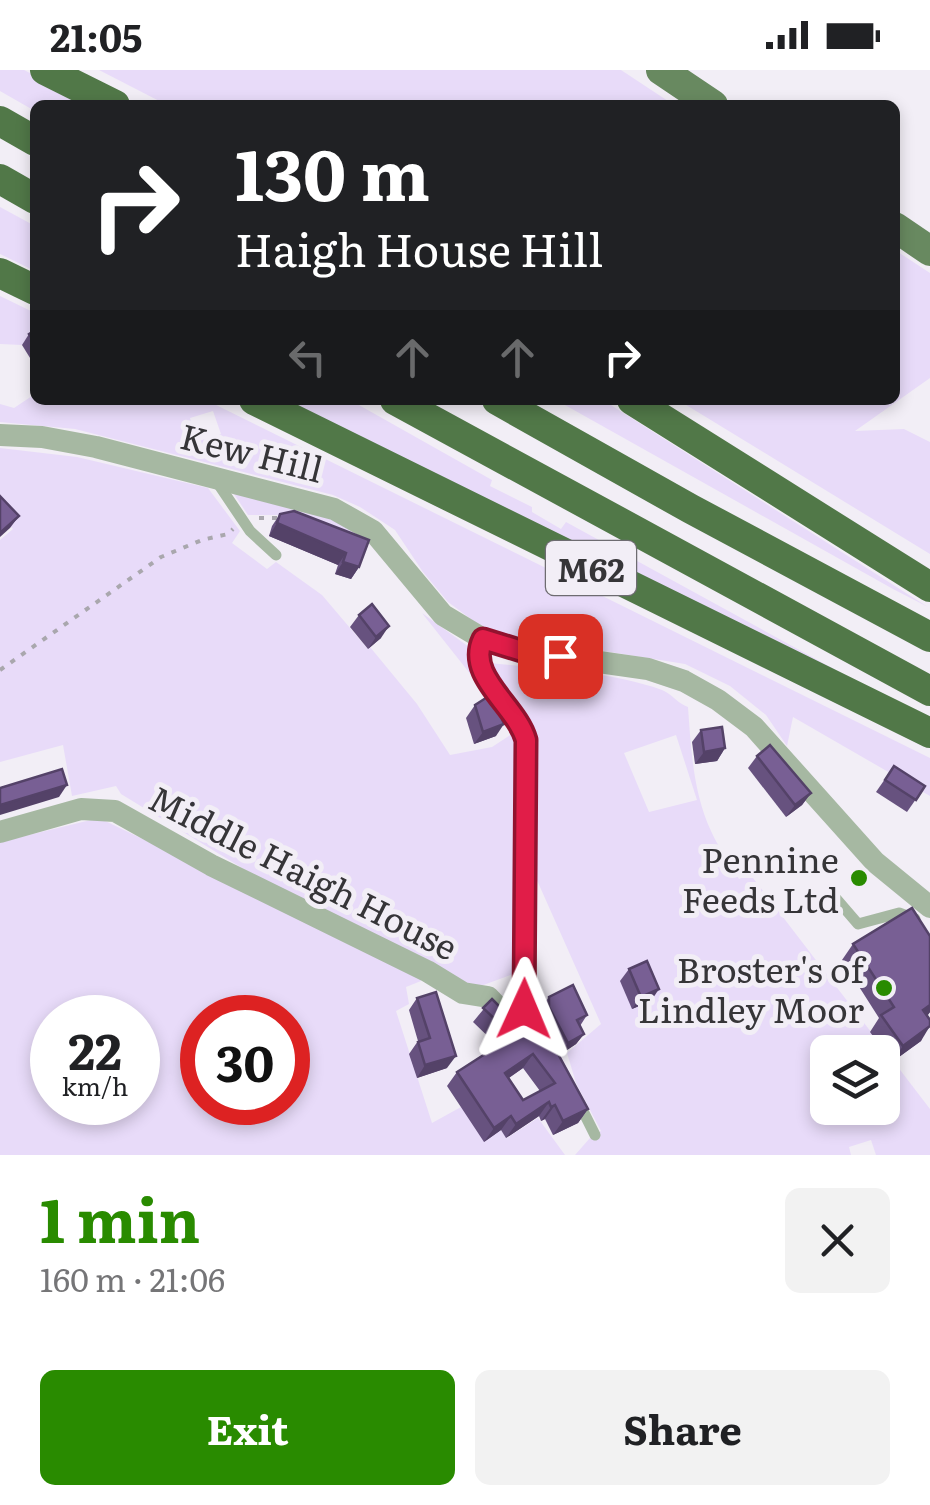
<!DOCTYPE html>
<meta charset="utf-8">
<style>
body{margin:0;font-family:Literata,serif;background:#f2f2f2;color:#202124;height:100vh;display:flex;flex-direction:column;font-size:38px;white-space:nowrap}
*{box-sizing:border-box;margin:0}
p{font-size:32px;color:#757577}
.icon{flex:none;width:55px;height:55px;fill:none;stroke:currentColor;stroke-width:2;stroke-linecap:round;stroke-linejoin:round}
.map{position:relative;height:1085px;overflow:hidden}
.panel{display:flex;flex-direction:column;background:#fff;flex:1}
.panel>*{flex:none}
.hud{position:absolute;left:30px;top:30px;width:870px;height:305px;border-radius:15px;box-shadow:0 5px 15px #0003;background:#202124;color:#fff;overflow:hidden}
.controls{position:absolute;left:810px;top:965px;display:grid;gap:20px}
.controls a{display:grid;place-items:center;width:90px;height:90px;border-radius:15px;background:#fff;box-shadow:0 5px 15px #0003;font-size:50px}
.speed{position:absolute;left:30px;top:925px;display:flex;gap:20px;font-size:50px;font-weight:700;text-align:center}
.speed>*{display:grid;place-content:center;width:130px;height:130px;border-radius:50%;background:#fff;box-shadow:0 5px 15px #0003;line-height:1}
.speed small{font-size:25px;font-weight:400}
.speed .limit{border:15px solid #d22;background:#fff;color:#111}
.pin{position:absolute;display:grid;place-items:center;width:85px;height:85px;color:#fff;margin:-42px;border-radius:20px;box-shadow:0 5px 15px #0006}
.me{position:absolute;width:110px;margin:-55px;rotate:1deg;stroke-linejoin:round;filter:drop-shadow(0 0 8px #0008)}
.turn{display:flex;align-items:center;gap:35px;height:210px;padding:0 40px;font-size:45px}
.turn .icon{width:130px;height:130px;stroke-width:2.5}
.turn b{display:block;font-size:70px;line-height:85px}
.lanes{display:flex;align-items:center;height:95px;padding:0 40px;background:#0003;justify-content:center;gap:50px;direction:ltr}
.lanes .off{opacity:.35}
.round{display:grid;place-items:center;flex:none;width:105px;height:105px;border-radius:15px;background:#f2f2f2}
.head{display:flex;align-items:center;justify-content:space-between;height:170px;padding:0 40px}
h1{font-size:60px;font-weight:700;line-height:75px;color:#298b00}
.button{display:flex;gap:20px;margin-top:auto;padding:20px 40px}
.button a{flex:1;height:115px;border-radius:15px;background:#298b00;color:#fff;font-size:40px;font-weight:700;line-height:115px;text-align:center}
.button a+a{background:#f2f2f2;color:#202124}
.status{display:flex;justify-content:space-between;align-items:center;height:70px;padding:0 50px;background:#fff;direction:ltr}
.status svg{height:28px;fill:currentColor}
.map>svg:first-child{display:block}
.green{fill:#e8dbf9;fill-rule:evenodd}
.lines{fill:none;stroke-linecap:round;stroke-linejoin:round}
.path{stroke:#a9a7ad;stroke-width:4;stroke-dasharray:5 8;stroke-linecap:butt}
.lane{stroke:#a6b8a2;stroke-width:11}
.street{stroke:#a6b8a2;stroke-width:22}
.primary{stroke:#688960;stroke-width:30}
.highway{stroke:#517848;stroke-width:30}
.wall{fill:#67527f;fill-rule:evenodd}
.shaded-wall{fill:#544268}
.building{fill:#785f94;stroke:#544268;stroke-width:2.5;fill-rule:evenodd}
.route-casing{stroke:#92132f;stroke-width:25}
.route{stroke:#e11d48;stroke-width:18}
.poi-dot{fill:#298b00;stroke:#f2eef6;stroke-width:4}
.labels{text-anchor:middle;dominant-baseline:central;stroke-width:10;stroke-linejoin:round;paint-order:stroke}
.shield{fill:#f2eef6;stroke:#6e6c71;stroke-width:2.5}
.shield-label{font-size:32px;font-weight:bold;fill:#363538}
.street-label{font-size:35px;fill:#363538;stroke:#f2eef6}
.poi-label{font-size:35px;fill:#363538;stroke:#f2eef6;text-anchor:end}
</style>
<div class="status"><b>21:05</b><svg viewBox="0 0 49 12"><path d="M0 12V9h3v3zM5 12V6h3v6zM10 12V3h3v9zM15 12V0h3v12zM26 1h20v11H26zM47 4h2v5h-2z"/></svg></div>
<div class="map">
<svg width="930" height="1085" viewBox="0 0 930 1085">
<rect width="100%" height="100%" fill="#f2eef6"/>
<g class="green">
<path d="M0 0H24L92 35H35V41L0 21Z"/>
<path d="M99 0H621L674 35H167Z"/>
<path d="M0 137 35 156V201L0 184Z"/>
<path d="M895 180 930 203V308L855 361 904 359 930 372V484L678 330H895Z"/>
<path d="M0 226 35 243V266L22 275 0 274Z"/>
<path d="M35 324V330H206L930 688V726L793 647 787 676 766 645 730 616 685 594 510 566 479 555 448 532 423 502 395 460 360 437 333 425 75 359 0 352V334L14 338ZM213 341 221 364 196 372 190 348Z"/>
<path d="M286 330H350L492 410 490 416 532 437V442L561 459 566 452 927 650Z"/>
<path d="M556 330H603L928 537 893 519Z"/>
<path d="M0 378 77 387 208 418 240 461 232 473 267 499 276 492 322 525 367 578 370 577 417 634 450 685 492 677 515 662 519 902 478 917 466 916 252 804 121 724 116 716 72 726 63 675 0 692V470L13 459 0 445Z"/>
<path d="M232 421 319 442 365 466 288 445H248Z"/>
<path d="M422 543 469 577 487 625Z"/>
<path d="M489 593C546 599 608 601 662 620 672 624 677 633 688 637 691 679 693 722 711 761 718 777 730 793 739 809L750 804 930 1039V1085H876L871 1070 849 1077 851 1085H575L590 1068 601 1061 576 1013 567 983 601 954 532 799 536 663ZM676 665 697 730 649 742 624 683ZM828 982H882V1038H828Z"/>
<path d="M99 748 417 901 421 911 406 917 409 934 396 941 432 1053 461 1037 484 1071 501 1060 507 1068 538 1048 565 1085H0V772ZM52 948H138V1032H52ZM202 948H288V1032H202Z"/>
</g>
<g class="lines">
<g class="path">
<path d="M259 448H279"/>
<path d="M0 600 161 487 202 470 228 464 233 459"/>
</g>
<g class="lane">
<path d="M217 412 250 461 276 485"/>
<path d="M833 825 858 854 899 843 915 849"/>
<path d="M579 1033 595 1065"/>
</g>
<g class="street">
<path d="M0 365 42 367 96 377 334 439 373 461 443 545 483 569 522 581 648 599 684 611 718 630 754 657 875 792 930 837"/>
<path d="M0 762 81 739 115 741 211 795 427 901 463 923 488 927 514 954H526L525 671C517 636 465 606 483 569"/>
</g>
<g class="primary">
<path d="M661 0 713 35"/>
<path d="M895 157 930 181"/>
</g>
<g class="highway">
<path d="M45 0 115 35"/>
<path d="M0 51 35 71"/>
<path d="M0 109 35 129"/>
<path d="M0 203 35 220"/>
<path d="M254 330 930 663"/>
<path d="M395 330 930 621"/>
<path d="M497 330 691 439 930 567"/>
<path d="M632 330 930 517"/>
</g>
</g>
<g class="wall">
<path d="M35 260V296L22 275 29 264Z"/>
<path d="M294 441 359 497 351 509 335 504 338 495 269 466 272 456 280 444Z"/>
<path d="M359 545 381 568 368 579 350 557Z"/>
<path d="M475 635 496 666 474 674 466 648Z"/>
<path d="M701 660 725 678 717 691 695 694 692 672Z"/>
<path d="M757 686 811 723 802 735 786 747 748 698Z"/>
<path d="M894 696 925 716 907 742 876 722Z"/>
<path d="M930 866V942L927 946 921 971 892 992 870 962 879 948 842 890 853 874Z"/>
<path d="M629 899 651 931 632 939 620 911Z"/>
<path d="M549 927 587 945 580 956 584 964 576 974 561 984 541 948V938Z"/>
<path d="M417 928 447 998 417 1008 409 984 418 971 409 940Z"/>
<path d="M492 929 588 1039 578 1053 553 1065 545 1049 541 1051 539 1046 506 1068 501 1060 484 1072 447 1016 457 1002 498 976 473 952ZM523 998 540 1021 523 1030 509 1008Z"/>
</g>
<g class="shaded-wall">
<path d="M19 446 10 458 0 467V463Z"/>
<path d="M277 453 346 483 338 495 269 466Z"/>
<path d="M343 492 359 497 351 509 335 504Z"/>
<path d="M389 556 381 568 368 579 376 567Z"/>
<path d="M504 654 496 666 474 674 483 662Z"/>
<path d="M725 678 717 691 695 694 704 682Z"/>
<path d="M67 715 59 727 0 745V735Z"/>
<path d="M811 723 802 735 786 747 795 735Z"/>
<path d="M659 919 651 931 632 939 641 927Z"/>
<path d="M930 935V942L927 946 923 940Z"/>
<path d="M930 956 921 971 892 992 903 976Z"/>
<path d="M584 964 576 974 561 984 568 973Z"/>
<path d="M533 984 523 998 495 1017 505 1003Z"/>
<path d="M456 986 447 998 417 1008 425 995Z"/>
<path d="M549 1032 539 1046 506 1068 516 1054Z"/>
<path d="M555 1035 545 1049 541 1051 551 1037Z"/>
<path d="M588 1039 578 1053 553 1065 563 1051Z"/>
<path d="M511 1046 501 1060 484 1072 494 1058Z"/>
</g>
<g class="building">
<path d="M35 260V273L29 264Z"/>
<path d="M0 426 19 446 0 463Z"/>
<path d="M294 441 369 470 359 497 343 492 346 483 277 453 280 444Z"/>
<path d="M372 534 389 556 376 567 359 545Z"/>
<path d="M492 624 504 654 483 662 475 635Z"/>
<path d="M722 657 725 678 704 682 701 660Z"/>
<path d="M770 675 811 723 795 735 757 686Z"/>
<path d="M894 696 925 716 916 730 885 710Z"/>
<path d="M62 699 67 715 0 735V718Z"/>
<path d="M912 838 930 866V935L923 940 930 950V956L903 976 881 945 894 937 853 874Z"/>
<path d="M647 891 659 919 641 927 629 899Z"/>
<path d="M573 915 587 945 577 950 584 964 568 973 549 937V927Z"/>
<path d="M436 922 456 986 425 995 418 972 430 968 417 928Z"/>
<path d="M492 929 514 951 530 955 537 961 558 984 588 1039 563 1051 555 1035 551 1037 549 1032 516 1054 511 1046 494 1058 457 1002 513 966 483 938ZM533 984 555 1013 523 1030 505 1003Z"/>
</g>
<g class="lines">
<defs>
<path id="route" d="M524 939 526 670C517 636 465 606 483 569L522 581 560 586"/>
</defs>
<use href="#route" class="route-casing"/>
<use href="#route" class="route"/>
</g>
<g class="poi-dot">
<circle cx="859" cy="808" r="10"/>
<circle cx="884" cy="918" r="10"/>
</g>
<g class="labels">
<rect class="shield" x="546" y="471" width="90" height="54" rx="8"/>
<g class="shield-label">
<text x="591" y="498">M62</text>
</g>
<g class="street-label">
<text transform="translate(252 381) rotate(14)">Kew Hill</text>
<text transform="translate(304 801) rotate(27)">Middle Haigh House</text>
</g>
<g class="poi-label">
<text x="839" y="788">Pennine<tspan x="839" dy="40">Feeds Ltd</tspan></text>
<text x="864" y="898">Broster's of<tspan x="864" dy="40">Lindley Moor</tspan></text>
</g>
</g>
</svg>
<div class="controls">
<a><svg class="icon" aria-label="layers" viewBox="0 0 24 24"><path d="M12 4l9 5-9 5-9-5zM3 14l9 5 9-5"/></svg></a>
</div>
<div class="speed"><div>22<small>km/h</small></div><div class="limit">30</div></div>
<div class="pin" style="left:560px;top:586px;background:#d93025"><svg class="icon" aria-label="arrive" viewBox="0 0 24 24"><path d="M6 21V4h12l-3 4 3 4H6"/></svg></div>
<svg class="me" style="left:524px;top:939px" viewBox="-20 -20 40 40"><path d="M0-17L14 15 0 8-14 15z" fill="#e11d48" stroke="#fff" stroke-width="4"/></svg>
<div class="hud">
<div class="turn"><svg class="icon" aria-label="right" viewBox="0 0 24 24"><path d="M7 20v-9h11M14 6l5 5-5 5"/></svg><div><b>130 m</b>Haigh House Hill</div></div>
<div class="lanes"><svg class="icon off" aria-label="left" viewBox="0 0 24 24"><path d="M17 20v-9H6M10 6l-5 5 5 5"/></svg><svg class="icon off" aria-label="ahead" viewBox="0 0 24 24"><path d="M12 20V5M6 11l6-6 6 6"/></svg><svg class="icon off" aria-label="ahead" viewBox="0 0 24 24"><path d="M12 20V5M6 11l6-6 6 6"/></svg><svg class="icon" aria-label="right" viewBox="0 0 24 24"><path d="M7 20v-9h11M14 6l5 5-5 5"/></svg></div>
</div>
</div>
<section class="panel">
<div class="head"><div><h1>1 min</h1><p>160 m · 21:06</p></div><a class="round"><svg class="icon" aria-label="close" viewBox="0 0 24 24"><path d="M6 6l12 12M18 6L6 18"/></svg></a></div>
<div class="button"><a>Exit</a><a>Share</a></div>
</section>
